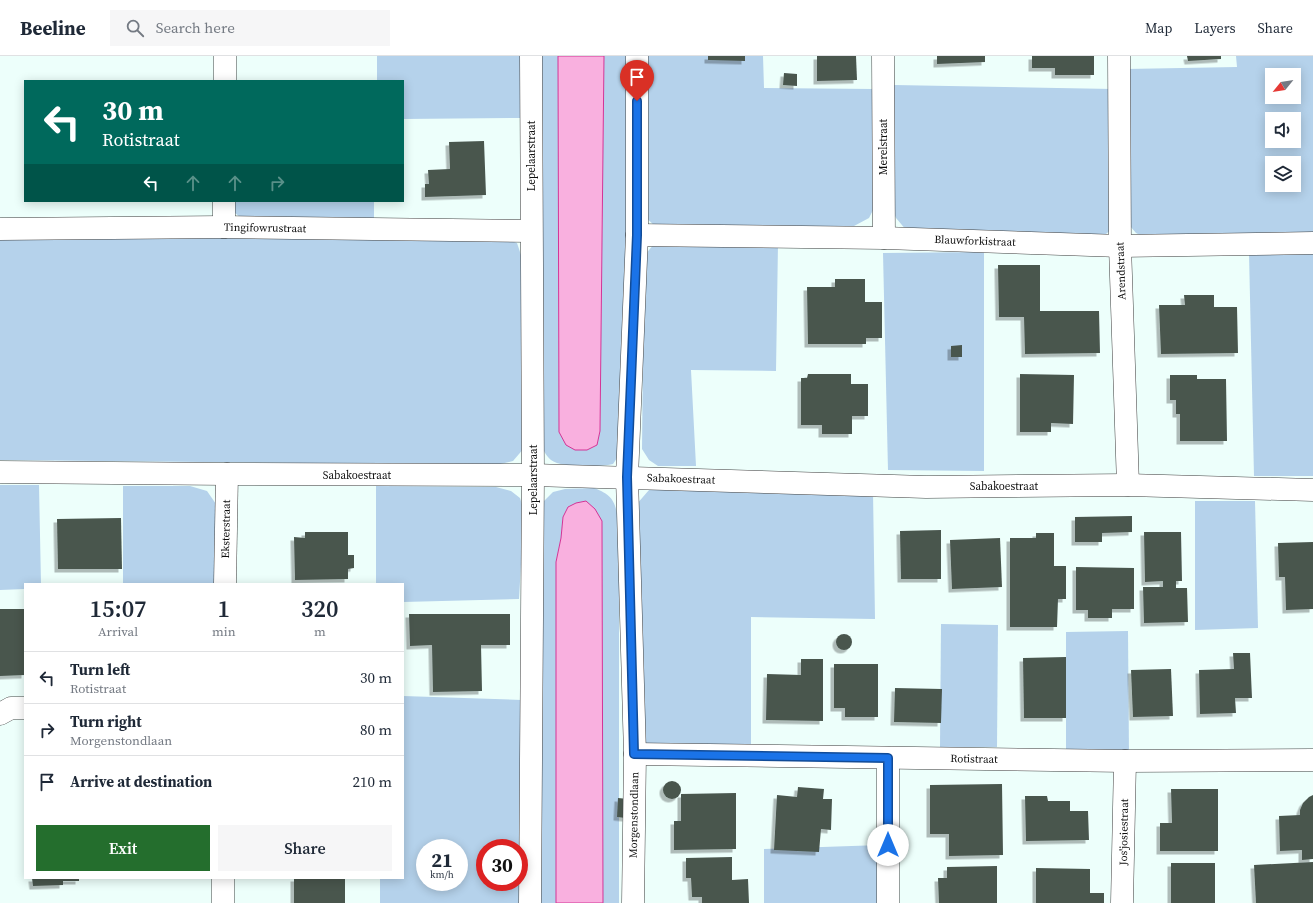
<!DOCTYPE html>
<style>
body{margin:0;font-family:"Source Serif 4",serif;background:#f6f6f7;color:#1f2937;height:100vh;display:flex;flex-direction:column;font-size:15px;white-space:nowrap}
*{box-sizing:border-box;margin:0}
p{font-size:13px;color:#747a83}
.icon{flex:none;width:22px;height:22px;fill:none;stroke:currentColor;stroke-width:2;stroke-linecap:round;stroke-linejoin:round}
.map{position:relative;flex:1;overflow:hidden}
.panel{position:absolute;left:24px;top:527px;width:380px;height:296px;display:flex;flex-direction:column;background:#fff;border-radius:0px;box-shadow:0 2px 10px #0003}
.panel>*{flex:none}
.hud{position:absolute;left:24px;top:24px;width:380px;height:122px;border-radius:0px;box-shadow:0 2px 10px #0003;background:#00695c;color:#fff;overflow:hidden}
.needle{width:26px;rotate:240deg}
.fabs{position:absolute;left:1265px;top:12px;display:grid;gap:8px}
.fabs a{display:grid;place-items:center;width:36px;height:36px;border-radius:0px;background:#fff;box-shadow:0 2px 10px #0003;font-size:20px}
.speed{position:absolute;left:416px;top:783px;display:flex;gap:8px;font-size:20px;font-weight:700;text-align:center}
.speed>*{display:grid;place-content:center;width:52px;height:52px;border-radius:50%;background:#fff;box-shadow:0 2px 10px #0003;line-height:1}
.speed small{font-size:10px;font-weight:400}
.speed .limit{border:6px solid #d22;background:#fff;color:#111}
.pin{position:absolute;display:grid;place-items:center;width:34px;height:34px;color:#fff;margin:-41px -17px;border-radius:50% 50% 50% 0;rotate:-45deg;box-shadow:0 0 4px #0007}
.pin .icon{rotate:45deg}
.me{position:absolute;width:44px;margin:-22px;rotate:0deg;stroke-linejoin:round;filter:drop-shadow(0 0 3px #0008)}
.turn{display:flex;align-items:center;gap:14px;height:84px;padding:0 12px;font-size:18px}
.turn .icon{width:52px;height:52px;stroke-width:2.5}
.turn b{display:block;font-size:28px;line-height:34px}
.lanes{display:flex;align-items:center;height:38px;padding:0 12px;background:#0003;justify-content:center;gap:20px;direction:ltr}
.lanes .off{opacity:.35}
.eta{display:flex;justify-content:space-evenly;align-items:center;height:68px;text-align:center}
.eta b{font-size:24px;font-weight:600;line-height:28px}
.action{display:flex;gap:8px;margin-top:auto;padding:8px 12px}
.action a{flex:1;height:46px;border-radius:0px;background:#246e2d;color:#fff;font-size:16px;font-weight:600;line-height:46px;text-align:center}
.action a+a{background:#f6f6f7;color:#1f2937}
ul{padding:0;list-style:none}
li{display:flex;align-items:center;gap:12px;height:52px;padding:0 12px;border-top:1px solid #e0e1e3}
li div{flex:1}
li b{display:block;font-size:15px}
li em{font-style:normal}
header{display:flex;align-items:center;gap:24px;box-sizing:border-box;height:56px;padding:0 20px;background:#fff;border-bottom:1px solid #e0e1e3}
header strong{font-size:19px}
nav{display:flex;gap:22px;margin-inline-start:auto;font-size:14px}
.search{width:280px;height:36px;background:#f6f6f7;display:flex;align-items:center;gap:10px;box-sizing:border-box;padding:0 14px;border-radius:0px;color:#747a83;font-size:15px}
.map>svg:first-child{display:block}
.green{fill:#b5d2eb;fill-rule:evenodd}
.water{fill:#f9b0df;stroke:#d33496}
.building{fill:#49564e;filter:url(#shadow)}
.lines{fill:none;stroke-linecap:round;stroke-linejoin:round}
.street-casing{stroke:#404040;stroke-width:23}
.street{stroke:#fff;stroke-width:22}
.route-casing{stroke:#114b97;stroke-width:10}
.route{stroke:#1a73e8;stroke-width:7}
.labels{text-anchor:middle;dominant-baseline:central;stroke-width:4;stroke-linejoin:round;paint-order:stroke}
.street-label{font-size:11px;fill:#0d0d0d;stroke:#fff}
</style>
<header>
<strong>Beeline</strong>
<div class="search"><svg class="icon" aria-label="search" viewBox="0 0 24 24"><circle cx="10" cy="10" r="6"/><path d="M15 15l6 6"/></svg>Search here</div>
<nav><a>Map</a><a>Layers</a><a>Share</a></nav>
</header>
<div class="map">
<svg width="1313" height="847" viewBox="0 0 1313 847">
<defs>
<filter id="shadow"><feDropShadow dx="-3.5" dy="3.5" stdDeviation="0" flood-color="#0004"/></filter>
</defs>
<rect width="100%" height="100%" fill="#edfffb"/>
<g class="green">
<path d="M377 0H521L522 62 403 63V25H377Z"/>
<path d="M539 0H558L559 376 575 394H587L597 389 600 375 604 0H627V291L619 399 613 408C600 411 561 412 551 404 545 399 543 393 541 387Z"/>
<path d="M643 0H763L764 32 874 33V152L869 162 854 170H655L642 158Z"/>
<path d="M1236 0H1313V180L1146 182 1136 177 1130 170 1126 13 1237 11ZM1272 19H1294V41H1272ZM1272 63H1294V85H1272ZM1272 107H1294V129H1272Z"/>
<path d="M894 29 1113 33 1111 174 1102 181 907 175 896 162 891 150Z"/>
<path d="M233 145H374V165H245L235 157Z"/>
<path d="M0 181H499L517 187 523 205 525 391 513 405 496 409 0 404Z"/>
<path d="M778 187 776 315 691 314 696 410H658L649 404 642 393 644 200 654 188Z"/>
<path d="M984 196V415L888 414 883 197Z"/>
<path d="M1249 197H1313V420H1254Z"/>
<path d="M0 429H39L41 528H25V533L0 534Z"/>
<path d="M123 430H190L207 435 216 448V528H123Z"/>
<path d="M376 430 496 431 511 435 520 442 524 455 519 543 403 546V528H376Z"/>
<path d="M594 432C615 440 615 447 619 467V847H603L602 465 563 461 561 482 556 506V847H537L544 445 553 436 565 433Z"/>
<path d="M668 433 873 436 875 563 751 561V691L648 688 638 681 636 449 649 434Z"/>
<path d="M1195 445H1255L1258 572 1195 574Z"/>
<path d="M941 568 998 569 997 691H940Z"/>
<path d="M1128 575 1129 701H1066V576Z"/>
<path d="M403 640 522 644V847H380V822H403ZM425 792H459V826H425ZM485 792H519V826H485Z"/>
<path d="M881 789 882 847H764V793Z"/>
</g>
<g class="water">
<path d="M558 0H604L600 375 597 389 587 394H575L566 389 559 376Z"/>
<path d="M586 445 595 453 602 465 603 847H556V506L561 482 563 461 568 451 576 447Z"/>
</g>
<g class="building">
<path d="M708 0H745V5L708 4Z"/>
<path d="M817 0H856L857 24 817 25Z"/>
<path d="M937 0H985V6L937 8Z"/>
<path d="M1032 0H1094V19H1055V12H1032Z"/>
<path d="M1187 0H1221V3L1188 5Z"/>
<path d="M784 17 797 18V30L783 29Z"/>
<path d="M484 85 486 139 425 141V128H429L428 114 450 113 449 86Z"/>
<path d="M998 209H1040V255H1099L1100 297 1025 298 1024 261H999Z"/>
<path d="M835 223H865V246H882V282H866V288H808L807 231H835Z"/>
<path d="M1184 239H1214V251H1237L1238 297 1161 298 1159 249H1185Z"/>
<path d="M962 289V301H951V290Z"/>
<path d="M808 318H851V328H868V360H852V378H822V369H801V322H807Z"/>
<path d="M1020 318 1074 319 1073 368 1051 367V376H1020Z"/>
<path d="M1170 319H1197V323H1226L1227 385H1180V358H1176V344H1170Z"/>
<path d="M1132 460V476L1102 477V486H1075V461Z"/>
<path d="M121 462 122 513H58L57 463Z"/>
<path d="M941 474V523H901L900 475Z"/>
<path d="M305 476H348V499H354V512L348 513V523L295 524 294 481 305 482Z"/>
<path d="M1144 476H1181L1182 525H1176V532H1187L1188 566 1144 567 1143 531H1163V525L1145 526Z"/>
<path d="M1036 477H1054V510H1066V543H1058L1057 571H1010V482H1036Z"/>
<path d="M1000 482 1002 531 952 533 950 484Z"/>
<path d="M1313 486V553L1286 554 1285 521H1279L1278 487Z"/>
<path d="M1076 511 1134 512V553H1112V562H1088V554H1076Z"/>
<path d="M0 553H25V619L0 620Z"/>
<path d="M409 558H510V589H481L482 635 433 636 432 589 410 590Z"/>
<circle cx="844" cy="586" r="8"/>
<path d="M1233 597H1250L1252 642H1235L1236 657 1200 658 1199 614 1234 613Z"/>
<path d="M1066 601V662H1024L1023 602Z"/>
<path d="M801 603H823V665L766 664 767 618 801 619Z"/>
<path d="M834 608H878V661H845V652H834Z"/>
<path d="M1171 613 1173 660 1133 661 1131 614Z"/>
<path d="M895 632 942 633 941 667 894 666Z"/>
<circle cx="672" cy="734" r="9"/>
<path d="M1002 728 1003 799 949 800V778H930V729Z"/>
<path d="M798 731 824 733 823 743H832L831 774 821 773 819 796 774 794 777 739 797 741Z"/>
<path d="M1171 733H1218V795H1160V767H1172Z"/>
<path d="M736 737V793L674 794V765H681V738Z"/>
<path d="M1313 739V803L1302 804V794L1280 795 1279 760 1300 759V754L1303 747 1309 741Z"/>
<path d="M1025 740H1047L1048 745H1070V755H1088L1089 784 1026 785Z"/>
<path d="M618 742 628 743 626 762 617 761Z"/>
<path d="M732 801V824L748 823 749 847H702V841H692L691 822H686V802Z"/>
<path d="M1313 806V847H1256L1254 809Z"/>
<rect x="1171" y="807" width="44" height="40"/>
<path d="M997 810V847H939L938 822H947V811Z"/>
<path d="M1036 812 1090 813V837H1104V847H1036Z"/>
<path d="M32 822H79V825H63V829L33 830Z"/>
<rect x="294" y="822" width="51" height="25"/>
</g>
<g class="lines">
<defs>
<g id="street">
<path d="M883 0 884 182"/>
<path d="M1119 0 1120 190 1128 429"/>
<path d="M225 25V0"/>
<path d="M224 171V145"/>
<path d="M0 173 224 171 531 175"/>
<path d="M637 179 884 182 1120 190 1313 187"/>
<path d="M0 416 227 418 533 419 926 431 1128 429 1313 434"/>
<path d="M225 528 227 418"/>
<path d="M0 658 11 652H25"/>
<path d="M635 698 1125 705 1313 704"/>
<path d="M223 822V847"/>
<path d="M530 847 533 419 531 0"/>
<path d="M633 847 635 698 627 421 637 179V0"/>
<path d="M888 847V702"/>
<path d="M1122 847 1125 705"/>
</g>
</defs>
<use href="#street" class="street-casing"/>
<use href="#street" class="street"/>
</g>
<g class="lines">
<defs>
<path id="route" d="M637 45V179L627 421 634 698 888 702V789"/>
</defs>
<use href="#route" class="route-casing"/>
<use href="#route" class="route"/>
</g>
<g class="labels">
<g class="street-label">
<text transform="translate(883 91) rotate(-90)">Merelstraat</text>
<text transform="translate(531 100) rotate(-90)">Lepelaarstraat</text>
<text transform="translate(265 172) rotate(1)">Tingifowrustraat</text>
<text transform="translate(975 185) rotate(2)">Blauwforkistraat</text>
<text transform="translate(1121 215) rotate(-92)">Arendstraat</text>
<text x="357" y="419">Sabakoestraat</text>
<text transform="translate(681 423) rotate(2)">Sabakoestraat</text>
<text transform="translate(533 424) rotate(-90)">Lepelaarstraat</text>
<text x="1004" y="430">Sabakoestraat</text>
<text transform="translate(226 473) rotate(-89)">Eksterstraat</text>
<text transform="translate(974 703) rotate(1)">Rotistraat</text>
<text transform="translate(634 759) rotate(-89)">Morgenstondlaan</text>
<text transform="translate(1124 776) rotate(-89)">Jos'josiestraat</text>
</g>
</g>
</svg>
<div class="fabs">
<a><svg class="needle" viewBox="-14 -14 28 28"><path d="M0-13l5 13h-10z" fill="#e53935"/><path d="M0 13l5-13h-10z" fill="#747a83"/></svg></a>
<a><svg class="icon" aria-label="sound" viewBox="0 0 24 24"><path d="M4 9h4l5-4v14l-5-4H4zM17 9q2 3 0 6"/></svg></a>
<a><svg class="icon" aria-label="layers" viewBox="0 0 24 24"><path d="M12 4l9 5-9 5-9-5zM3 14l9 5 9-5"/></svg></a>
</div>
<div class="speed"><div>21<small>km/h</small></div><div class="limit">30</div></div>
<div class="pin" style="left:637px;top:45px;background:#d93025"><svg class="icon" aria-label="arrive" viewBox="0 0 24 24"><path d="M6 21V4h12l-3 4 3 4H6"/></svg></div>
<svg class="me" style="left:888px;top:789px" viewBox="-20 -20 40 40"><circle r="19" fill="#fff"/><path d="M0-13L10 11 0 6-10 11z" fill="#1a73e8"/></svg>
<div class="hud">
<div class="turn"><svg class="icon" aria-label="left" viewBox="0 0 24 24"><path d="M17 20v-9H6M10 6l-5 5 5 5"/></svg><div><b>30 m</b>Rotistraat</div></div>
<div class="lanes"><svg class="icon" aria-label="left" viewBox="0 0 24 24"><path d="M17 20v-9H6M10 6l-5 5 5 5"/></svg><svg class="icon off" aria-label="ahead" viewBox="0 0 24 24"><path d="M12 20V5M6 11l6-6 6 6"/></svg><svg class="icon off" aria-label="ahead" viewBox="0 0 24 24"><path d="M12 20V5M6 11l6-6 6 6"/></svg><svg class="icon off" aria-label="right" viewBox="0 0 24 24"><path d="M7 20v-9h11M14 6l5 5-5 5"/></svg></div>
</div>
<section class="panel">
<div class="eta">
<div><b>15:07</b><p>Arrival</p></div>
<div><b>1</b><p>min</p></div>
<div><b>320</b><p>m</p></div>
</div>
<ul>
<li><svg class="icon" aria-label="left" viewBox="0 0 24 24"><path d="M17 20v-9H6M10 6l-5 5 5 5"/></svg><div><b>Turn left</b><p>Rotistraat</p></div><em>30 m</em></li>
<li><svg class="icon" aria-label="right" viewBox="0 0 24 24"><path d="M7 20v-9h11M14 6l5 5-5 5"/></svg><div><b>Turn right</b><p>Morgenstondlaan</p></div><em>80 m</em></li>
<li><svg class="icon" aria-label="arrive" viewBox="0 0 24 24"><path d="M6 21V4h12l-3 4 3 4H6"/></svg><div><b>Arrive at destination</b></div><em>210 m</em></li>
</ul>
<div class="action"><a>Exit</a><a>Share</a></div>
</section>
</div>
